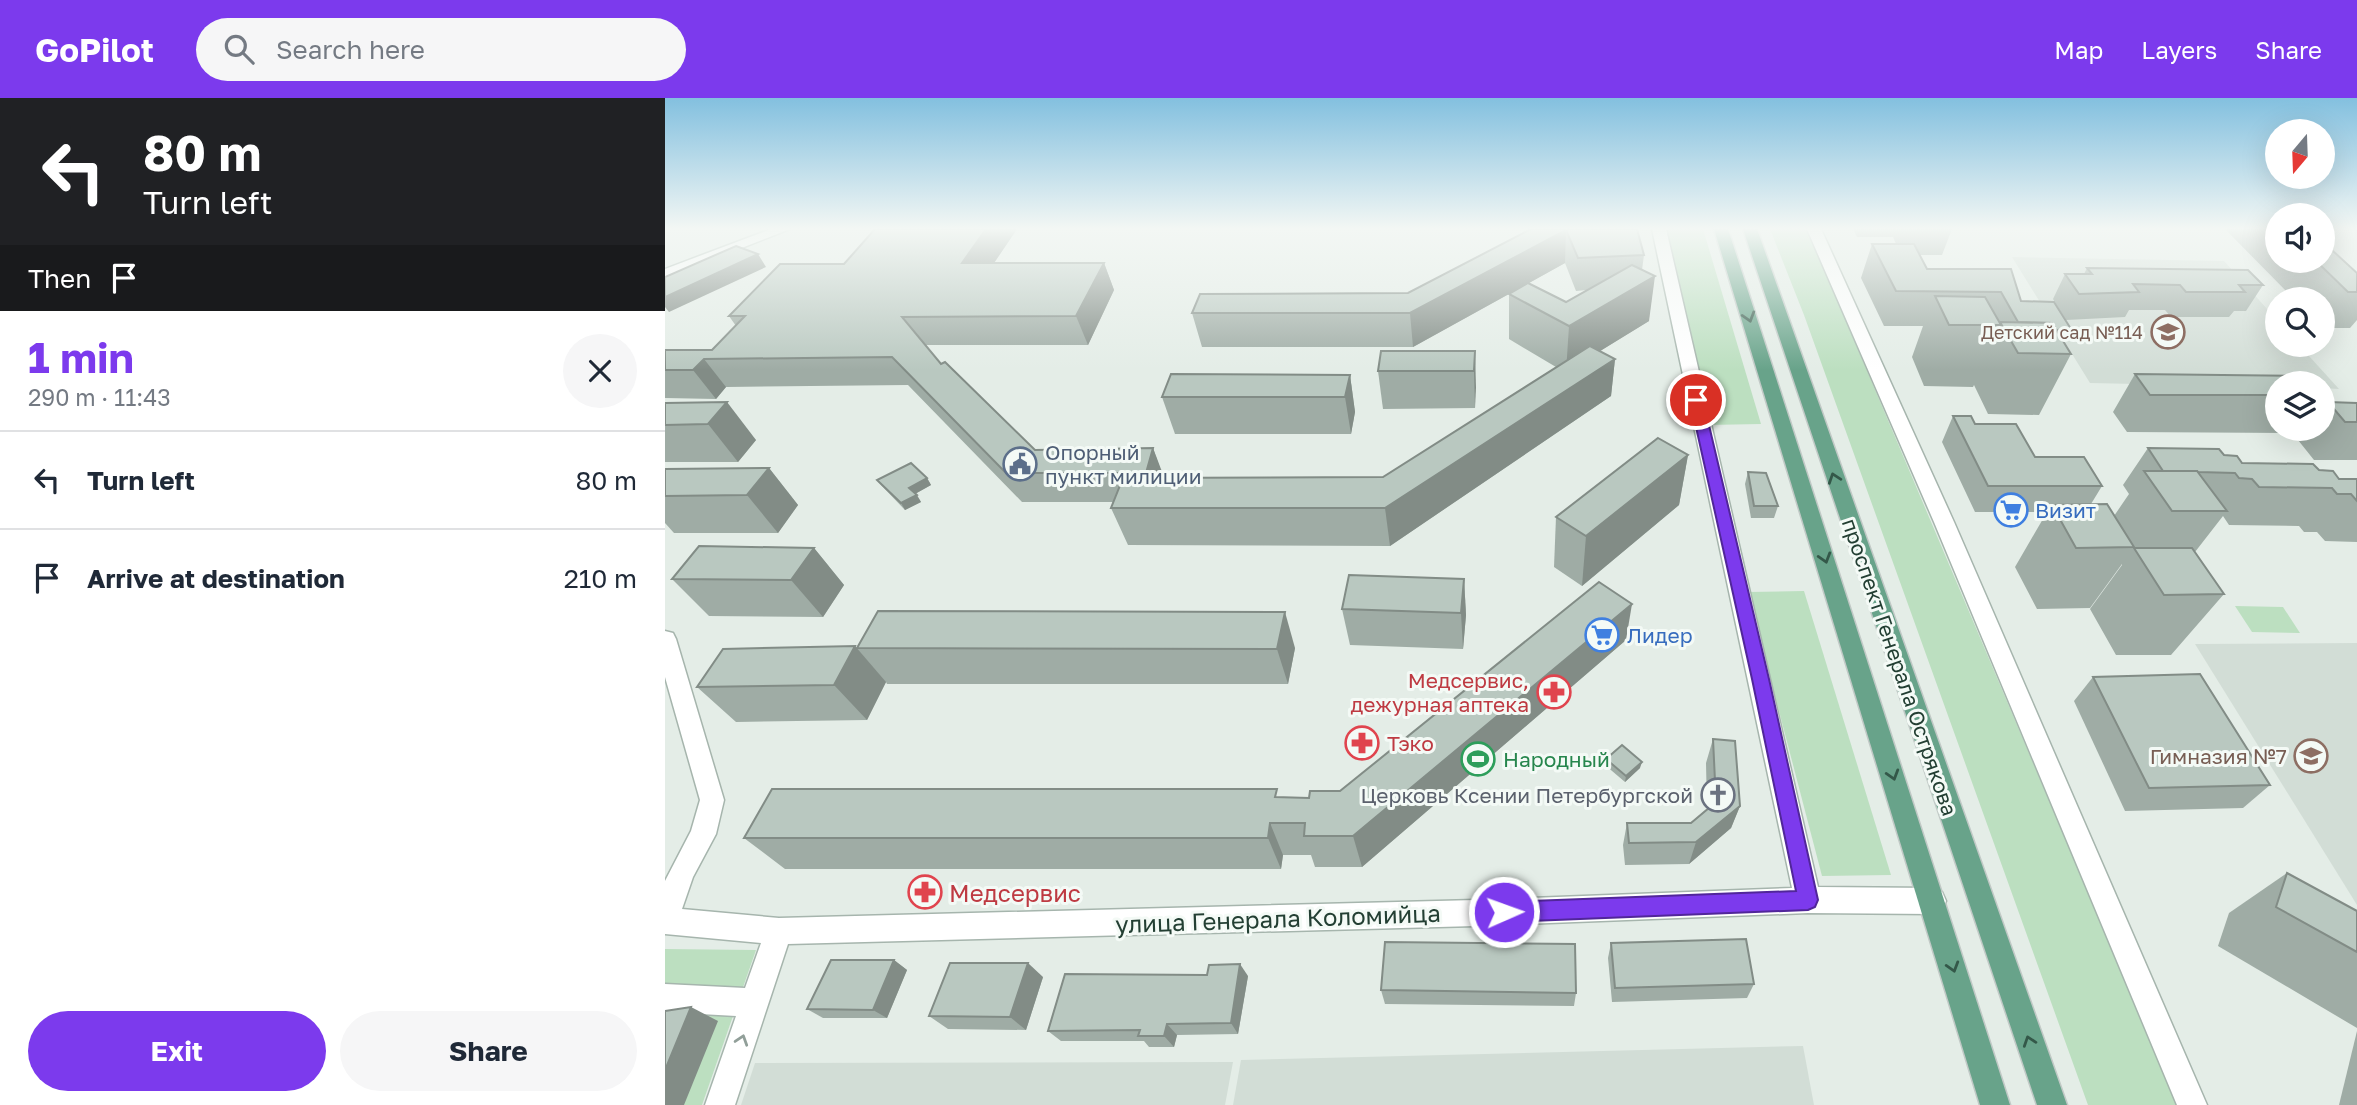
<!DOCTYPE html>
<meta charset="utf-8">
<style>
body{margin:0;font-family:"Golos Text",sans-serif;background:#f6f6f7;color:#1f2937;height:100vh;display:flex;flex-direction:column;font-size:26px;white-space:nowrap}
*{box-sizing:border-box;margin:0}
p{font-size:23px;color:#747a83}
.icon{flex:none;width:38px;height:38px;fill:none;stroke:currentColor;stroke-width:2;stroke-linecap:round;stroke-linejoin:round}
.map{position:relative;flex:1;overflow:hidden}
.side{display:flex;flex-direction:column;background:#fff;width:665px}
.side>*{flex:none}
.hud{background:#202124;color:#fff;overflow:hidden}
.needle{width:46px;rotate:199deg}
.tools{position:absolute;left:1600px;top:21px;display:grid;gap:14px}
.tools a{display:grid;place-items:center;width:70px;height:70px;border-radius:50%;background:#fff;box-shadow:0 7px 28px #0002;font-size:35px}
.pin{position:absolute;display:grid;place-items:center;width:60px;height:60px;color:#fff;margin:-30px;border:4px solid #fff;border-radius:50%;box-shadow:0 2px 7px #0007}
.me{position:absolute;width:77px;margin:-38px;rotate:88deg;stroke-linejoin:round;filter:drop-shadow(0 0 5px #0008)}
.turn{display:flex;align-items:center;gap:24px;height:147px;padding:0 28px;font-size:32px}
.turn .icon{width:91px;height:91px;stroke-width:2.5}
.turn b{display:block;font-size:49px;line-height:60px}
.then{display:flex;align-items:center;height:66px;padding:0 28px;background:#0003;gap:14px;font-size:26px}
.round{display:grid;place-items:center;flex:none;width:74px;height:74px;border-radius:37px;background:#f6f6f7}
.summary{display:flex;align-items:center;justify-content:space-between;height:119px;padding:0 28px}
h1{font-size:42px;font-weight:700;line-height:52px;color:#7c3aed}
.cta{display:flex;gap:14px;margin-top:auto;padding:14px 28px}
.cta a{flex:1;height:80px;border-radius:42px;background:#7c3aed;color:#fff;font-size:28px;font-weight:700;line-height:80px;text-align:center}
.cta a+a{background:#f6f6f7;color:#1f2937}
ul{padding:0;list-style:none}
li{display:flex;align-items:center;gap:21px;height:98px;padding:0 28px;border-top:2px solid #e0e1e3}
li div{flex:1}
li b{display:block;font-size:26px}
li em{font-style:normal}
header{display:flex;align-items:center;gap:42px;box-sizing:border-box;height:98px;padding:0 35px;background:#7c3aed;color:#fff}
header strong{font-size:33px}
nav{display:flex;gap:38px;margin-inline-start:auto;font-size:24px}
.search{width:490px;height:63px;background:#f6f6f7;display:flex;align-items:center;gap:18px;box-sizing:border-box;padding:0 24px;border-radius:38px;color:#747a83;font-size:26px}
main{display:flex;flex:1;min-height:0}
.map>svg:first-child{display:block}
.built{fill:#d2ddd6}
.green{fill:#bcdfc0}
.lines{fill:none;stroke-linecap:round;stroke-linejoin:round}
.minor-casing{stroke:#a6b5ad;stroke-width:3}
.primary-casing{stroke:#c1c9c6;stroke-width:3}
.minor{fill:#fff;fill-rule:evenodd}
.primary{fill:#68a38a;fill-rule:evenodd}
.wall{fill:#9faca5;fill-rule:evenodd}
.shaded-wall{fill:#828c86}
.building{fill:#b9c8c0;stroke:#828c86;stroke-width:2}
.oneway{stroke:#345849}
.oneway2{stroke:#919f99}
.route{fill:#7c3aed;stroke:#51269a;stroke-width:2}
.labels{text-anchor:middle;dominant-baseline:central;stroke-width:6;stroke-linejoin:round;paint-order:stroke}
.far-education-label{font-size:18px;fill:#785e54;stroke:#f4faf6;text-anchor:end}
.service-label{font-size:21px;fill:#4e5e75;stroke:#f4faf6;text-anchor:start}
.shop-label{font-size:21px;fill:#366cbe;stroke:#f4faf6;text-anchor:start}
.street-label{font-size:21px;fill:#233f33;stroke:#f4faf6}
.health-label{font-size:21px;fill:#be3a42;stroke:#f4faf6;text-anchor:end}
.education-label{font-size:21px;fill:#785e54;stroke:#f4faf6;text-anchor:end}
.leisure-label{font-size:21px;fill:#27864d;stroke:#f4faf6;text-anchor:start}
.worship-label{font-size:21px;fill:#5b616d;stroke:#f4faf6;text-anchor:end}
.near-health-label{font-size:24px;fill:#be3a42;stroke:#f4faf6;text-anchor:start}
.near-street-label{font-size:24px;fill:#233f33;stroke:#f4faf6}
</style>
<header>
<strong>GoPilot</strong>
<div class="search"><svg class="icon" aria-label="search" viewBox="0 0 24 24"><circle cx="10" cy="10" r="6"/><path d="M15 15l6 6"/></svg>Search here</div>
<nav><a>Map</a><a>Layers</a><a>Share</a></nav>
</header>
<main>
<section class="side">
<div class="hud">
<div class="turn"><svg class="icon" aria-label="left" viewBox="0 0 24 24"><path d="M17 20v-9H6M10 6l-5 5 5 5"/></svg><div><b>80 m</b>Turn left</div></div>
<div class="then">Then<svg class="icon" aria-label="arrive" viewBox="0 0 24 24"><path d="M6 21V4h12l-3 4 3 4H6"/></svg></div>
</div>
<div class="summary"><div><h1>1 min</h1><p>290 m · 11:43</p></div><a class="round"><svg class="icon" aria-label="close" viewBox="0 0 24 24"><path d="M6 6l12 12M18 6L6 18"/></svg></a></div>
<ul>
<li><svg class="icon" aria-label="left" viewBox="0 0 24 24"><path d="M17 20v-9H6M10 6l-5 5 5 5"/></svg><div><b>Turn left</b></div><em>80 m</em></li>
<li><svg class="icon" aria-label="arrive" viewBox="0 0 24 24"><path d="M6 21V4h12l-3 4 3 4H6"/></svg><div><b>Arrive at destination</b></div><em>210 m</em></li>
</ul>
<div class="cta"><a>Exit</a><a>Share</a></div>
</section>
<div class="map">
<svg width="1692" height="1007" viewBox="0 0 1692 1007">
<rect width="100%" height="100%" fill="#e4ede7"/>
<g class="built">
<path d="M1347 159 1559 163 1612 222V247H1634L1674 291 1657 290V285H1612V289L1425 285Z"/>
<path d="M1692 545V807L1530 546Z"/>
<path d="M1138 948 1149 1007H568L576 962Z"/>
<path d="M568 964 560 1007H76L90 965Z"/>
</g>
<g class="green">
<path d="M1000 131H1038L1096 326 1043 327Z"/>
<path d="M1105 131H1142L1513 1007H1423L1139 217Z"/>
<path d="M1139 493 1226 777 1157 778 1083 494Z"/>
<path d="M1570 508 1618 509 1635 535 1587 534Z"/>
<path d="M0 851 91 852 37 1007H0Z"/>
</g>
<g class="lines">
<defs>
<g id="minor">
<path d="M106 131H125L0 180V171Z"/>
<path d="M987 131H1001L1153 789 1268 790 1277 794 1281 803 1277 812 1268 816 1143 815 811 828 123 846 70 1007H40L71 918 0 914V886L80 890 96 845 0 836V783L26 733 35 702 0 579V533L8 535 11 541 59 702 51 736 28 779 17 811 114 820 811 802 1127 790Z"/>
<path d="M1142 131H1156L1289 424 1542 1007H1512L1269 424Z"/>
</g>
<g id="primary">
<path d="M1049 131H1063L1345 1007H1315Z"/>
<path d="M1078 131H1092L1402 1007H1372Z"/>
</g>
</defs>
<use href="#minor" class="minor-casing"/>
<use href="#primary" class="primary-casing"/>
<use href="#minor" class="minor"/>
<use href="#primary" class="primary"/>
</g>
<g class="wall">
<path d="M352 131 329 165H439L449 192 423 247H261L276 266 370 352 488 350 498 379H718L891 269 844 241V196L748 249H537L527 215 743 195 866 131H972L979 157 977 172 984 223 935 253 950 261 946 298 725 448 463 447 446 410 449 404H357L243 287 61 289 51 301 0 300V252H47L71 228 64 218 179 166ZM900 165 911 193 922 192 901 204 864 185Z"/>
<path d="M1188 131H1287L1277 157H1255L1262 171H1346L1356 203 1406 231 1399 244 1406 256 1374 317 1323 316 1309 287 1308 289 1259 288 1247 259 1258 228H1219L1196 180 1207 146H1231L1228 139H1192Z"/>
<path d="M1560 131H1612V163H1657L1692 175V222L1685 230H1657V201H1629Z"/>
<path d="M1422 170 1598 187 1581 213H1569L1564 219H1506L1500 212H1464L1460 219 1401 222 1388 201 1400 176H1419Z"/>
<path d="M810 253V310L718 311 713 273Z"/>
<path d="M1470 276 1612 285V331H1626L1623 335 1462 334 1448 314Z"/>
<path d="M685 277 690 314 686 336H510L497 299Z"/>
<path d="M1663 304 1692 305V362H1649L1633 342 1641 331H1657V311Z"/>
<path d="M0 305 91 342 73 364H0Z"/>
<path d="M1288 318 1310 326 1370 359 1437 388 1426 406 1449 418 1464 396 1458 387 1483 350 1559 357 1577 365 1654 372 1674 381H1692V444L1660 443 1652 434H1639L1634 428 1564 427 1558 418 1530 454 1559 496 1506 557H1451L1425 511 1457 467V466L1425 510 1372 511 1350 469 1382 414H1310L1277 344Z"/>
<path d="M1023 357 1014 407 917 488 889 469 891 419Z"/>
<path d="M104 370 133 407 113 435H9L0 425V371Z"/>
<path d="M1083 374 1113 408 1109 420H1086L1080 386Z"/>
<path d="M262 380 266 387 250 396 256 404 240 412 217 388 212 382Z"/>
<path d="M149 450 179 487 158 519 44 518 7 481Z"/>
<path d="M799 481 801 517 798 551 685 547 677 511Z"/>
<path d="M961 542 697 769H650L646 757H618L616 771H120L79 740 615 699 644 700 675 693Z"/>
<path d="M190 548 192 550H630L623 586H222L221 584 202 622 71 624 32 589Z"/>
<path d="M1428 579 1605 687 1578 710 1460 713 1409 603Z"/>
<path d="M1048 641 1075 708 1066 730 1024 766 960 767 958 747 962 725H1026L1042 711 1041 665Z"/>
<path d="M941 661 975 670 960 684 940 667Z"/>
<path d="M1622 775 1692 813V930L1553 848 1564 815Z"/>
<path d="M946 845 1089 886 1082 900 947 904 943 860Z"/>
<path d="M229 862 242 872 222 920H158L142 911Z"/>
<path d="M583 878 573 936 512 937 509 949H484L479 943H396L383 933Z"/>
<path d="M378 879 361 932 283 931 264 918Z"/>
<path d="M716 892 911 895 909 908 720 906Z"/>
<path d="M1692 933V1007H1674Z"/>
</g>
<g class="shaded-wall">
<path d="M321 131H352L310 193 297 165Z"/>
<path d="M901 132 900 165 748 249 745 215Z"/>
<path d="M93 156 101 169 4 214 0 209V199Z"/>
<path d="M439 165 449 192 423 247 411 218Z"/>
<path d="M990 178 984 223 901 274 904 228Z"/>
<path d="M810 253 811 290 810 310 809 273Z"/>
<path d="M39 261 61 289 51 301 28 272Z"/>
<path d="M950 261 946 298 725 448 720 410Z"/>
<path d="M685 277 690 314 686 336 680 299Z"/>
<path d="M62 304 91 342 73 364 43 326Z"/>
<path d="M488 350 499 379 492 404 481 375Z"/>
<path d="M1023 357 1014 407 917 488 921 438Z"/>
<path d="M104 370 133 407 113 435 82 397Z"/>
<path d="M262 380 266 387 248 397 244 390Z"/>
<path d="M252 397 256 404 240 412 236 405Z"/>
<path d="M149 450 179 487 158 519 126 482Z"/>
<path d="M799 481 801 517 798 551 796 515Z"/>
<path d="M967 506 961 542 697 769 688 738Z"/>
<path d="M620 514 630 550 623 586 612 551Z"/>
<path d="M190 548 221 584 202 622 169 587Z"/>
<path d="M977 664 975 670 960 684 961 678Z"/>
<path d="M1075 708 1066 730 1024 766 1031 744Z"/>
<path d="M605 725 618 757 616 771 603 740Z"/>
<path d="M229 862 242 872 222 920 208 912Z"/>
<path d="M363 865 378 879 361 932 345 919Z"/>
<path d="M575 866 583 878 573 936 566 925Z"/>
<path d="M26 909 53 923 19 1007H0V972Z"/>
<path d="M502 926 512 937 509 949 499 938Z"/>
</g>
<g class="building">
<path d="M210 131H321L297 165H439L411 218 237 219 276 266 280 264 370 352 488 350 481 375H341L227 259 39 261 28 272H0V252H47L80 218H64L115 166H179Z"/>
<path d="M866 131H972L979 157 913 160 901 132 745 215H527L535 196 743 195Z"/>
<path d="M1657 143 1692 175V194H1683L1651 163H1657Z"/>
<path d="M1207 146H1249L1262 171H1346L1356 203 1389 204 1406 231 1391 232 1387 225 1353 224 1336 194 1231 193Z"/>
<path d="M71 148 93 156 0 199V179Z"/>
<path d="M967 167 990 178 904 228 844 196 863 185 901 204Z"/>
<path d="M1422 170 1583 172 1598 187H1574L1580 194H1521L1515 187 1468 186 1474 194 1414 196 1400 176H1427Z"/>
<path d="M1270 198 1320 199 1336 227H1284Z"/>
<path d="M1335 224 1387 225 1406 256 1353 255Z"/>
<path d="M925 248 950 261 720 410H446L458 380 718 379Z"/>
<path d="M716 253H810L809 273H713Z"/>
<path d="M506 276 685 277 680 299H497Z"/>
<path d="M1470 276 1634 278 1641 285H1612V297H1485Z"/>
<path d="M62 304 43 326 0 327V305Z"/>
<path d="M1663 304 1692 305V324H1680Z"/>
<path d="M1288 318H1306L1310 326H1351L1370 359H1419L1437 388H1323Z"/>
<path d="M993 340 1023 357 921 438 891 419Z"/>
<path d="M1483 350 1554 351 1559 357 1572 358 1577 365 1648 366 1654 372 1668 373 1674 381H1692V403L1686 396H1672L1667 390 1594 389 1587 381 1574 380 1570 375 1533 374 1532 373H1498Z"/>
<path d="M246 365 262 380 244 390 252 397 236 405 212 382Z"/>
<path d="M104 370 82 397 0 398V371Z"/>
<path d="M1479 373H1532L1562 413H1507Z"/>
<path d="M1083 374 1101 375 1113 408H1089Z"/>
<path d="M1442 406 1469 449 1411 450 1387 407Z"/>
<path d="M34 448 149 450 126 482 7 481Z"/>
<path d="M1469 450H1527L1559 496 1499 497Z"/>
<path d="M684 477 799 481 796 515 677 511Z"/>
<path d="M934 484 967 506 688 738H639L640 725H605L603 740H79L107 691H612L610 699 644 700 645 693H675Z"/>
<path d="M213 513 620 514 612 551 192 550Z"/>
<path d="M190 548 169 587 32 589 58 551Z"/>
<path d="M1535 576 1605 687 1484 690 1428 579Z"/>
<path d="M1048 641 1070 643 1075 708 1031 744 964 745 962 725H1026L1051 704Z"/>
<path d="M957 647 977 664 961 678 941 661Z"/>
<path d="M1622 775 1692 813V854L1611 809Z"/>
<path d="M1081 841 1089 886 950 890 946 845Z"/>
<path d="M720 844 910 846 911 895 716 892Z"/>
<path d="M166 862H229L208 912 142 911Z"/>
<path d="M285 865H363L345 919 264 918Z"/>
<path d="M575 866 566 925 502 926 499 938H473L475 932 383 933 400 876 542 877 544 867Z"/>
<path d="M26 909 0 972V913Z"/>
</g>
<defs><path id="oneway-chevron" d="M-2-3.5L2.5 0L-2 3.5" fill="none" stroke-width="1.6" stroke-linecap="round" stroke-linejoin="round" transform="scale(1.75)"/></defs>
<g class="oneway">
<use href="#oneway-chevron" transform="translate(1084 219) rotate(73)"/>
<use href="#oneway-chevron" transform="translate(1169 380) rotate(-109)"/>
<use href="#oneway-chevron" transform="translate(1160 460) rotate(73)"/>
<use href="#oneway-chevron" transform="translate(1228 677) rotate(73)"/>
<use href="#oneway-chevron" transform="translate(1288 869) rotate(73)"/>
<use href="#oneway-chevron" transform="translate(1364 943) rotate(-109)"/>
</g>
<use class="oneway2" href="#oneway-chevron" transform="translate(77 942) rotate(-72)"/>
<linearGradient id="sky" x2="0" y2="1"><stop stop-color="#83c0df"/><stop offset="0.48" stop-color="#f3f7f4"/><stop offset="1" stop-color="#f3f7f4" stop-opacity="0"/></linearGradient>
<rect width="1692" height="272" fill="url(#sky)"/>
<path class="route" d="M1031 298 1038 302 1104 581 1153 802 1150 809 1143 812 839 824 832 821 829 814 832 807 839 804 1131 793 1087 581 1025 302Z"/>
<defs>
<symbol id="school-ring" viewBox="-11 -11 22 22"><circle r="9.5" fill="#f4faf6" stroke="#8d6e63" stroke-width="1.5"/><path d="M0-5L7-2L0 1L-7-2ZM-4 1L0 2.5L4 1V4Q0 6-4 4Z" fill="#8d6e63"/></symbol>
<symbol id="civic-ring" viewBox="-11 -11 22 22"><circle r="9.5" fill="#f4faf6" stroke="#5c6f8a" stroke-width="1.5"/><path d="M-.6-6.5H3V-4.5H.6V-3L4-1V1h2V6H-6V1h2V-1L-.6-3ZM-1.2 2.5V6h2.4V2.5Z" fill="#5c6f8a"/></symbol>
<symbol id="supermarket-ring" viewBox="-11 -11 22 22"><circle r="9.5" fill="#f4faf6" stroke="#3f7fe0" stroke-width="1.5"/><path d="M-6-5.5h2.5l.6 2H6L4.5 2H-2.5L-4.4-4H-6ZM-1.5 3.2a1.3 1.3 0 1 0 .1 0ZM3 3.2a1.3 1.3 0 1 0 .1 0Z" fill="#3f7fe0"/></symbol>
<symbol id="pharmacy-ring" viewBox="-11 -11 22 22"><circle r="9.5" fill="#f4faf6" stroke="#e0444e" stroke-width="1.5"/><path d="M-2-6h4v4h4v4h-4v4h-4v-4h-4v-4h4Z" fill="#e0444e"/></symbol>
<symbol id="stadium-ring" viewBox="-11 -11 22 22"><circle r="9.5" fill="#f4faf6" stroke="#2e9e5b" stroke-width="1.5"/><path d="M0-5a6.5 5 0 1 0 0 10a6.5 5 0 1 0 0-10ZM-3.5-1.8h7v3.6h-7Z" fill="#2e9e5b"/></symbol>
<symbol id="church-ring" viewBox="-11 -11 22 22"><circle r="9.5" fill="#f4faf6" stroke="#6b7280" stroke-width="1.5"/><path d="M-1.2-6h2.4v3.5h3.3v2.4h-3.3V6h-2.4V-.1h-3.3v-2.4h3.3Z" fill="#6b7280"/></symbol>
</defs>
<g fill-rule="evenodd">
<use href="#school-ring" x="1484" y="215" width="38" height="38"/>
<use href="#civic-ring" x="336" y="347" width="38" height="38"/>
<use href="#supermarket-ring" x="1327" y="393" width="38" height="38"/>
<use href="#supermarket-ring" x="918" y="518" width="38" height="38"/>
<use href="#pharmacy-ring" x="870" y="575" width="38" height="38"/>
<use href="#pharmacy-ring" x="678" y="626" width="38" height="38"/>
<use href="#school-ring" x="1627" y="639" width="38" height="38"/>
<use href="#stadium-ring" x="794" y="642" width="38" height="38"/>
<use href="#church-ring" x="1034" y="678" width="38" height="38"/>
<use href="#pharmacy-ring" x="241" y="775" width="38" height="38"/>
</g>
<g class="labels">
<g class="far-education-label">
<text x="1478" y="234">Детский сад №114</text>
</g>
<g class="service-label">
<text x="380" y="354">Опорный<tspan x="380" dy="24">пункт милиции</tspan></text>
</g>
<g class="shop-label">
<text x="1370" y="412">Визит</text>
<text x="962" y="537">Лидер</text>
</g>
<g class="street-label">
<text transform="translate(1235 569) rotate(71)">проспект Генерала Острякова</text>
</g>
<g class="health-label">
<text x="864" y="582">Медсервис,<tspan x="864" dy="24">дежурная аптека</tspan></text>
<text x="722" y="645" text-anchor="start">Тэко</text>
</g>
<g class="education-label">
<text x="1622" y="658">Гимназия №7</text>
</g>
<g class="leisure-label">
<text x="838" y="661">Народный</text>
</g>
<g class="worship-label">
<text x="1028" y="697">Церковь Ксении Петербургской</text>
</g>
<g class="near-health-label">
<text x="284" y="794">Медсервис</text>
</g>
<g class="near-street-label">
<text transform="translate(613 820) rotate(-2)">улица Генерала Коломийца</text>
</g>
</g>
</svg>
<div class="tools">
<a><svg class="needle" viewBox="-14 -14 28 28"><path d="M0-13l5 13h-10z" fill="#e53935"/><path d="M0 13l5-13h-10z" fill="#747a83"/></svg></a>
<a><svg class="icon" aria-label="sound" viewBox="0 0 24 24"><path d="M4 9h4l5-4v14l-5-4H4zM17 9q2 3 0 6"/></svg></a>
<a><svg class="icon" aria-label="search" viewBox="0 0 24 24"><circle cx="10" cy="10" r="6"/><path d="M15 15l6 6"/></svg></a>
<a><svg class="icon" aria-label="layers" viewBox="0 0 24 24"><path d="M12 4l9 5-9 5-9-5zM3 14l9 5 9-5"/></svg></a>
</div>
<div class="pin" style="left:1031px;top:302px;background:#d93025"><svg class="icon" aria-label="arrive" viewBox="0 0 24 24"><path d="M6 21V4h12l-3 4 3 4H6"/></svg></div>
<svg class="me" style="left:839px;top:814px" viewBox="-20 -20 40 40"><circle r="17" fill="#7c3aed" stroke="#fff" stroke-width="3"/><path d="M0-11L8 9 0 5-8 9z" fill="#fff"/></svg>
</div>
</main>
